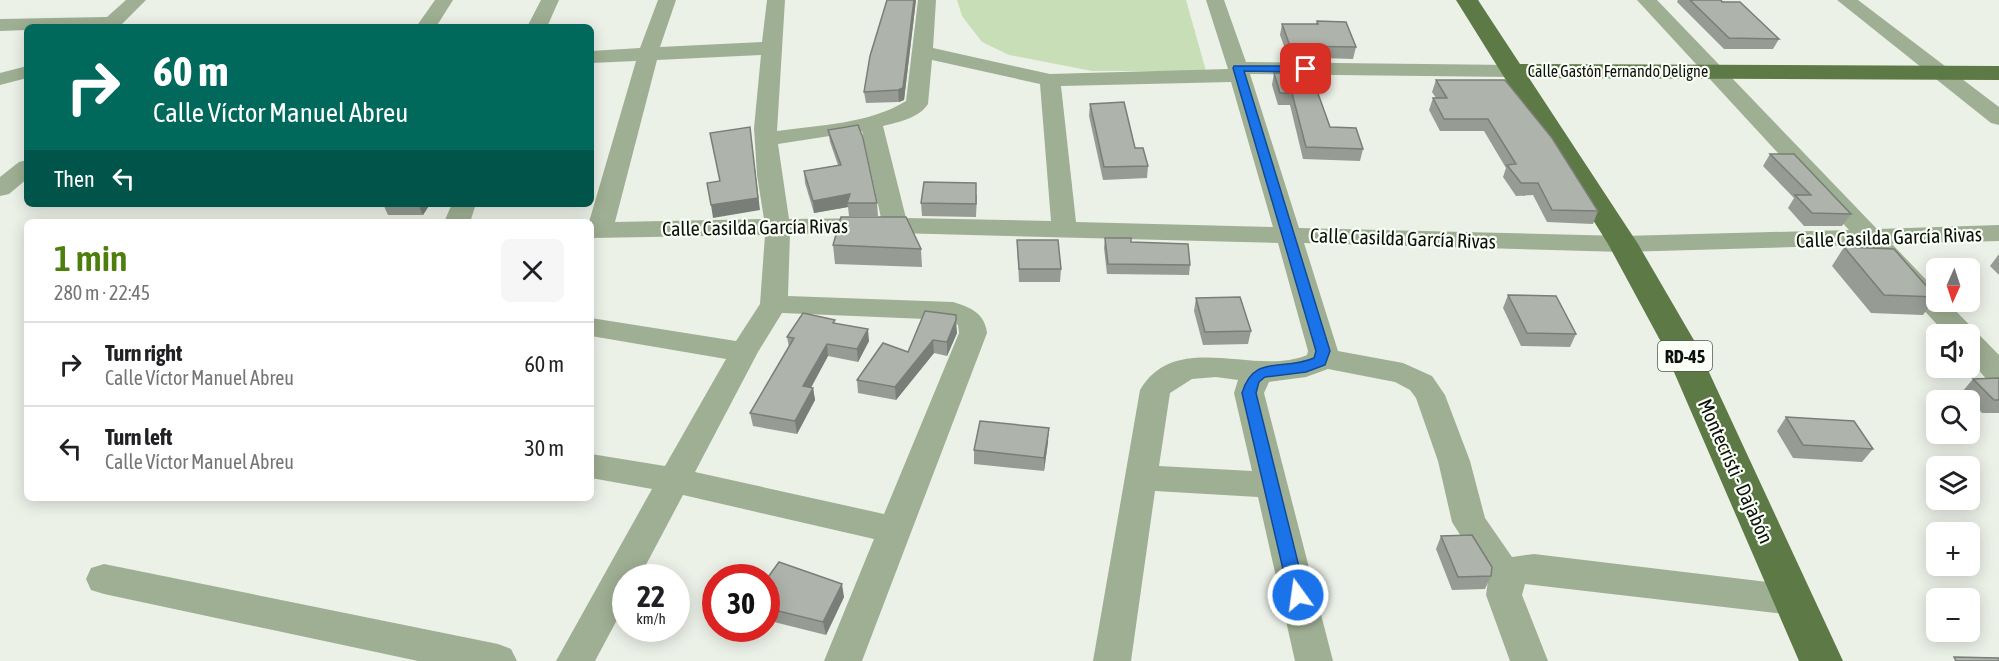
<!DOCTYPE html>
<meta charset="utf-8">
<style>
body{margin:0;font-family:"Asap Condensed",sans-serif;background:#f6f6f6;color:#202124;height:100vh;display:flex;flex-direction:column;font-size:22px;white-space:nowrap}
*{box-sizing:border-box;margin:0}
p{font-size:20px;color:#757577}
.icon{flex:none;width:33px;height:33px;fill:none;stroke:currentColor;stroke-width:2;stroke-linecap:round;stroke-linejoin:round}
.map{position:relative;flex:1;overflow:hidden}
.drawer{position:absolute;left:24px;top:219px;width:570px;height:282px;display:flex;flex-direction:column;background:#fff;border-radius:9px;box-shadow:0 3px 15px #0003}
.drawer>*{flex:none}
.guide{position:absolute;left:24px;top:24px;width:570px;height:183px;border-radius:9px;box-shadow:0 3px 15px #0003;background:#00695c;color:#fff;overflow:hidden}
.needle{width:39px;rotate:183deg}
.buttons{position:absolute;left:1926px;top:258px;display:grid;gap:12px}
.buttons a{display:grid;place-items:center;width:54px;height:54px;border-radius:9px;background:#fff;box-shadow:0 3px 15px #0003;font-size:30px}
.speed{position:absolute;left:612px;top:564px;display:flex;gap:12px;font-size:30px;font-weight:700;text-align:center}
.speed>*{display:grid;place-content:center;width:78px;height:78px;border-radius:50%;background:#fff;box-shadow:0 3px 15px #0003;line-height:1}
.speed small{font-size:15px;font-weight:400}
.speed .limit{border:9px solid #d22;background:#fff;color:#111}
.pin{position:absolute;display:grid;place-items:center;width:51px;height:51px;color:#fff;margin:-26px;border-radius:12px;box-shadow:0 3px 9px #0006}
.me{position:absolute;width:66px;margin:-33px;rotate:346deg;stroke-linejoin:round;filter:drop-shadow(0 0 4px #0008)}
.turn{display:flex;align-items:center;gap:21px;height:126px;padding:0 30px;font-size:27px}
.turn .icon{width:78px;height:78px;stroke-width:2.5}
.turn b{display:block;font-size:42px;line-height:51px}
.then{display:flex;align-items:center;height:57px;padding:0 30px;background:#0003;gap:12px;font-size:22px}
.round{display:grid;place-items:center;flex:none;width:63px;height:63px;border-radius:9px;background:#f6f6f6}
.summary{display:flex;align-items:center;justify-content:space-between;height:102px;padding:0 30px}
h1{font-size:36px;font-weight:600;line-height:45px;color:#4e7f0e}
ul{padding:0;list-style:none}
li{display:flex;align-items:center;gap:18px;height:84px;padding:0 30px;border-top:2px solid #e0e0e0}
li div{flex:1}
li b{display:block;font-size:22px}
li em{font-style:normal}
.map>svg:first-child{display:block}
.green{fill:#c7deb6}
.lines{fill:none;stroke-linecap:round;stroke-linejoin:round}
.minor{fill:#9faf93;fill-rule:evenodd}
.primary{fill:#5d7945;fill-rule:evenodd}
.wall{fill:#969b93}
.shaded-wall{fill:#7a7e78}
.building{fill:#aeb4ab;stroke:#7a7e78;stroke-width:1.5}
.route{fill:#1a73e8;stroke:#114b97;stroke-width:1.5}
.labels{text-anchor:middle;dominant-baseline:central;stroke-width:4.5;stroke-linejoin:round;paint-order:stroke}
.far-street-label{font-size:16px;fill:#0e100d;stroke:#f9fff5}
.shield{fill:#f9fff5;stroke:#545853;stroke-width:1.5}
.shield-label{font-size:18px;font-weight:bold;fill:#0e100d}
.street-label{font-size:20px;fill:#0e100d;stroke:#f9fff5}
</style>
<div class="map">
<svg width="1999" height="661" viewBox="0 0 1999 661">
<rect width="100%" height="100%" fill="#ecf1e8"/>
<path class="green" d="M957 0H1186L1206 71H1092L1009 55 982 42 962 16Z"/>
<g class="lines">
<g class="minor">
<path d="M126 0H146L119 27H27V30L0 31V19L107 17Z"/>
<path d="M435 0H453L436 27H416Z"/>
<path d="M541 0H559L547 27H527Z"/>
<path d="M658 0H676L660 47 762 42 767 0H785L777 131C819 125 869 124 906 101L918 0H936L933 48 1050 74 1228 69 1206 0H1224L1246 62 1511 65 1518 67 1522 71 1518 75 1511 77 1250 74 1299 228 1623 236 1849 230 1637 0H1657L1877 229 1999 225V241L1892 244 1936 290V302H1947L1999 355V384L1988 381 1970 360V334H1946L1863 245 1623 252 1304 243 1338 351 1403 363 1432 376 1445 395 1470 461 1485 518 1512 557 1534 554 1793 585 1806 589 1811 600 1806 611 1793 615 1525 584 1522 595 1548 661H1510L1486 595 1488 580 1452 522 1438 461 1416 398 1410 390 1395 382 1328 369 1306 377 1269 382 1264 393 1333 661H1295L1258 497 1155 491 1131 661H1093L1140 390C1176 329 1255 377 1307 355L1308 351 1278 243 895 233 790 234 788 296 953 302C970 307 985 313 987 333L862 661H824L874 539 683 495 639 578H626V603L595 661H556L652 489 591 478V454L665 466 726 359 591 336V318L736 341 760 304 765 235 591 238 589 222 636 61 591 63V51L640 48ZM761 55 754 128 757 175 764 219 615 222 657 60ZM932 60 1040 84 1051 221 906 218 883 126C899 122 919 118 928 104ZM1231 82 1273 227 1076 222 1061 86ZM862 131 881 218 789 219 778 144ZM782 313 949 320 958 325 959 333 884 514 695 472 758 352ZM1216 377 1238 380 1234 393 1252 471 1159 466 1170 393 1192 379Z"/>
<path d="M1837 0H1858L1999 107V125L1991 123Z"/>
<path d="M27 66V78L0 85V73Z"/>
<path d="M27 160V179L9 194 0 196V177L19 162Z"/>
<path d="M452 204H476L470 222H444Z"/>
<path d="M104 564 498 644 511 649 517 661H418L104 594 91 590 86 579 91 568Z"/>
</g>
<path class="primary" d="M1456 0H1478L1520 64 1999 66V80L1529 78 1638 244 1695 342 1843 661H1799L1661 342 1608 244Z"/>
</g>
<g class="wall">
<path d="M887 0H916L904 100 899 102 866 103 864 92Z"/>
<path d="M1678 0H1721L1779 39 1773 49H1724L1677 2Z"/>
<path d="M1317 21 1356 47 1353 59 1288 57 1280 35 1282 24H1316Z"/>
<path d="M1274 73 1330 127 1363 149 1360 161 1303 159 1290 105H1278L1272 85Z"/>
<path d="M1436 80H1505L1598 211 1593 224 1547 222 1533 195 1516 196 1503 177 1506 168 1484 131H1440L1429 110 1433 98H1436L1432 92Z"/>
<path d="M1090 104 1135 148 1148 166 1147 178 1103 180 1089 116Z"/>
<path d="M828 130 877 203 878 216H849L848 207 814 213 805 183 804 171 838 165 830 142Z"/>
<path d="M1770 154 1851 214 1842 226H1804L1788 208 1794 198 1763 166Z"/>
<path d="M977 195 976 217 922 216 921 203Z"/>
<path d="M383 204H430L423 215H388Z"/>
<path d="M1105 238 1131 242 1190 265 1189 275 1107 274 1104 248Z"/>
<path d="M1017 240 1061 269 1060 282H1019Z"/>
<path d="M833 245 921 249 922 267 835 264Z"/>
<path d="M1844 247 1936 297 1923 315 1871 313 1832 266Z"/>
<path d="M1999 254V275L1990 266Z"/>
<path d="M1508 295 1576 334 1570 347 1521 346 1503 308Z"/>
<path d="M1196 298 1251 331 1248 344 1203 345 1194 311Z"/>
<path d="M925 311 957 333 947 356 934 353 896 400 858 393 857 380 908 352Z"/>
<path d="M835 323 869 341 858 362 828 356 811 388H813L815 400 797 434 753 426 750 413 789 347 787 337Z"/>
<path d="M1999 378V413H1982L1962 392 1973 379Z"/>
<path d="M1786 417 1873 449 1862 462 1793 458 1777 431Z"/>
<path d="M1048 442 1044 471 974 464V450Z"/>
<path d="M1441 536 1491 576 1485 589 1452 590 1436 549Z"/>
<path d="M766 580 844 597 826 635 766 620Z"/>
</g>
<g class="shaded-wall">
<path d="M914 0H916L904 100 899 102 898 90Z"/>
<path d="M750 127 760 210 713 218 711 205Z"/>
<path d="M850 194 847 203 848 207 814 213 813 201Z"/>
<path d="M418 204H430L423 215Z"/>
<path d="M956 320 957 333 947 356V342Z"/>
<path d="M868 329 869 341 858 362 857 349Z"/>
<path d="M933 340 934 353 896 400 895 387Z"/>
<path d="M827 344 828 356 805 398 803 386Z"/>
<path d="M813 388 815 400 797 434 795 421Z"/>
<path d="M1049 428 1048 442 1044 471V458Z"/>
<path d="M842 584 844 597 826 635 823 622Z"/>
</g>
<g class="building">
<path d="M887 0H914L903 88 898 90 864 92 870 56Z"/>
<path d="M1690 0H1721L1722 2H1740L1779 39 1729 38Z"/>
<path d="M1317 21 1346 22 1356 47 1290 46 1282 24H1318Z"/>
<path d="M493 25H520L518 27H491Z"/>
<path d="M1274 73 1311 74 1330 127 1356 128 1363 149 1306 147 1292 93H1280Z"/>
<path d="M1436 80H1505L1552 138 1598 211 1552 210 1538 183H1521L1507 165 1516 164 1488 119H1444L1433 98H1447Z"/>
<path d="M1124 102 1135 148H1143L1148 166 1104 167 1090 104Z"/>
<path d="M858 125 863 138 877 203H847L850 194 813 201 804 171 841 165 828 130Z"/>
<path d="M750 127 758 198 711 205 707 183 720 181 710 133Z"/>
<path d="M1770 154H1794L1851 214 1812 213 1795 195H1811Z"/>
<path d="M924 182 976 183V204L921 203Z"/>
<path d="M841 217H906L921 249 833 245Z"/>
<path d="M1105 238H1131V242L1188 244 1190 265 1108 264Z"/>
<path d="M1017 240H1058L1061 269H1019Z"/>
<path d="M1844 247 1894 249 1936 297 1884 295Z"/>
<path d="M1508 295 1556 296 1576 334 1527 333Z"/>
<path d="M1240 297 1251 331 1205 332 1196 298Z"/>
<path d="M925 311 956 315V320L947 342 933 340 895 387 857 380 883 343 908 352Z"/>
<path d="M803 313 835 320 833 323 868 329 857 349 827 344 803 386 813 388 795 421 750 413 794 338 787 337Z"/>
<path d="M1999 378V400H1994L1973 379Z"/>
<path d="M1786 417 1854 421 1873 449 1803 445Z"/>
<path d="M980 421 1049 428 1044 458 974 450Z"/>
<path d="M1472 535 1492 567 1491 576 1458 577 1441 536Z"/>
<path d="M779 562 842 584 823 622 766 608V580Z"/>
<path d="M1954 657 1999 658V661H1956Z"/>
</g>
<path class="route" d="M1234 66H1306L1311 69 1306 72 1244 71 1330 351 1325 365 1306 372 1265 377 1259 382 1256 393 1306 595 1304 600 1298 602 1292 600 1289 595 1242 393C1254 353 1282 372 1314 358L1316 351 1233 68Z"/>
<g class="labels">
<g class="far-street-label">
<text x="1618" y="71">Calle Gastón Fernando Deligne</text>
</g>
<rect class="shield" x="1658" y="341" width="54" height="30" rx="4.5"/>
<g class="shield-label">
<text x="1685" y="356">RD-45</text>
</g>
<g class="street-label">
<text transform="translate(755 227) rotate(-1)">Calle Casilda García Rivas</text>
<text transform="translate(1889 237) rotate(-2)">Calle Casilda García Rivas</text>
<text transform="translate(1403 238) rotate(2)">Calle Casilda García Rivas</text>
<text transform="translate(1736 471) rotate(66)">Montecristi - Dajabón</text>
</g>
</g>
</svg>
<div class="buttons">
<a><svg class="needle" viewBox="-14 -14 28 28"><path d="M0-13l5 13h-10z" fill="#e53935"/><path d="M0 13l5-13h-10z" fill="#757577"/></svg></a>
<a><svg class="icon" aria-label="sound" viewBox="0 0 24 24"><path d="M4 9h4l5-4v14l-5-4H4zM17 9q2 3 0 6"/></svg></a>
<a><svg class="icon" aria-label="search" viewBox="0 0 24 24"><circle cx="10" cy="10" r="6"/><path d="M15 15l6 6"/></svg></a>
<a><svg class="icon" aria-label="layers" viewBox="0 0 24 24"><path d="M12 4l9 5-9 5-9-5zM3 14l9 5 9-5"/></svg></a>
<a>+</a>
<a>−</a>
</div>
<div class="speed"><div>22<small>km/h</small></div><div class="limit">30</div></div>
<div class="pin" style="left:1306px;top:69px;background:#d93025"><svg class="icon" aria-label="arrive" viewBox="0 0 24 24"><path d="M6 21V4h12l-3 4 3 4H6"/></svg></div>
<svg class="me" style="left:1298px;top:595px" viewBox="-20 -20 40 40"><circle r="17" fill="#1a73e8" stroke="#fff" stroke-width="3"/><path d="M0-11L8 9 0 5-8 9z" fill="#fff"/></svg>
<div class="guide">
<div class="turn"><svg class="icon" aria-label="right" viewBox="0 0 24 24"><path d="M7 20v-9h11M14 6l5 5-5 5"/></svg><div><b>60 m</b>Calle Víctor Manuel Abreu</div></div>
<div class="then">Then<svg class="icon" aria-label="left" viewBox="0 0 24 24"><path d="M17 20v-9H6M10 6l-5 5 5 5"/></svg></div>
</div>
<section class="drawer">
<div class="summary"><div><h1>1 min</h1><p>280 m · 22:45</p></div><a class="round"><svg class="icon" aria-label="close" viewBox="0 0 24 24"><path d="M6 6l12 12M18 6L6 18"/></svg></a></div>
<ul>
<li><svg class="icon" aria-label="right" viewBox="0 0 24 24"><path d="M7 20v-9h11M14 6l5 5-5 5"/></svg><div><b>Turn right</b><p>Calle Víctor Manuel Abreu</p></div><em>60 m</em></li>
<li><svg class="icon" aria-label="left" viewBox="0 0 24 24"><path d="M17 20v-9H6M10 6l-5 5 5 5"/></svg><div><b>Turn left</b><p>Calle Víctor Manuel Abreu</p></div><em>30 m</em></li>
</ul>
</section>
</div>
